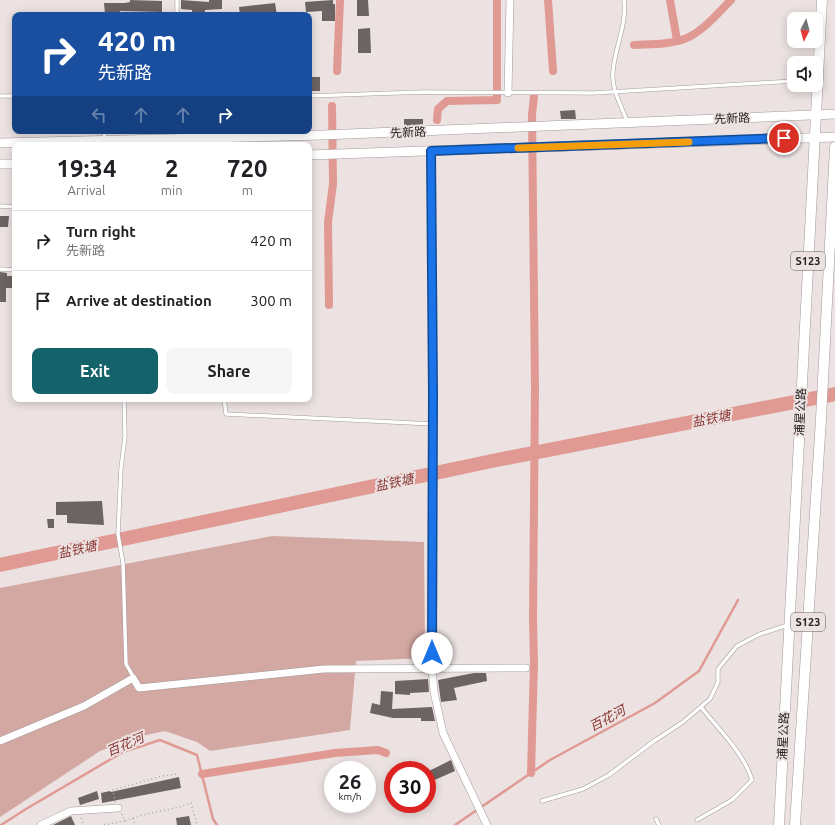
<!DOCTYPE html>
<meta charset="utf-8">
<style>
body{margin:0;font-family:Ubuntu,"Noto Sans SC",sans-serif;background:#f6f6f6;color:#202124;height:100vh;display:flex;flex-direction:column;font-size:15px;white-space:nowrap}
*{box-sizing:border-box;margin:0}
p{font-size:13px;color:#757577}
.icon{flex:none;width:22px;height:22px;fill:none;stroke:currentColor;stroke-width:2;stroke-linecap:round;stroke-linejoin:round}
.map{position:relative;flex:1;overflow:hidden}
.details{position:absolute;left:12px;top:142px;width:300px;height:260px;display:flex;flex-direction:column;background:#fff;border-radius:8px;box-shadow:0 2px 10px #0003}
.details>*{flex:none}
.hud{position:absolute;left:12px;top:12px;width:300px;height:122px;border-radius:8px;box-shadow:0 2px 10px #0003;background:#1a4fa0;color:#fff;overflow:hidden}
.needle{width:26px;rotate:186deg}
.buttons{position:absolute;left:787px;top:12px;display:grid;gap:8px}
.buttons a{display:grid;place-items:center;width:36px;height:36px;border-radius:8px;background:#fff;box-shadow:0 2px 10px #0003;font-size:20px}
.speed{position:absolute;left:324px;top:761px;display:flex;gap:8px;font-size:20px;font-weight:700;text-align:center}
.speed>*{display:grid;place-content:center;width:52px;height:52px;border-radius:50%;background:#fff;box-shadow:0 2px 10px #0003;line-height:1}
.speed small{font-size:10px;font-weight:400}
.speed .limit{border:6px solid #d22;background:#fff;color:#111}
.pin{position:absolute;display:grid;place-items:center;width:34px;height:34px;color:#fff;margin:-17px;border:2px solid #fff;border-radius:50%;box-shadow:0 1px 4px #0007}
.me{position:absolute;width:44px;margin:-22px;rotate:0deg;stroke-linejoin:round;filter:drop-shadow(0 0 3px #0008)}
.turn{display:flex;align-items:center;gap:14px;height:84px;padding:0 20px;font-size:18px}
.turn .icon{width:52px;height:52px;stroke-width:2.5}
.turn b{display:block;font-size:28px;line-height:34px}
.lanes{display:flex;align-items:center;height:38px;padding:0 20px;background:#0003;justify-content:center;gap:20px;direction:ltr}
.lanes .off{opacity:.35}
.eta{display:flex;justify-content:space-evenly;align-items:center;height:68px;text-align:center}
.eta b{font-size:24px;font-weight:700;line-height:28px}
.cta{display:flex;gap:8px;margin-top:auto;padding:8px 20px}
.cta a{flex:1;height:46px;border-radius:8px;background:#14636b;color:#fff;font-size:16px;font-weight:700;line-height:46px;text-align:center}
.cta a+a{background:#f6f6f6;color:#202124}
ul{padding:0;list-style:none}
li{display:flex;align-items:center;gap:12px;height:60px;padding:0 20px;border-top:1px solid #e0e0e0}
li div{flex:1}
li b{display:block;font-size:15px}
li em{font-style:normal}
.map>svg:first-child{display:block}
.green{fill:#d3a8a3}
.lines{fill:none;stroke-linecap:round;stroke-linejoin:round}
.stream{stroke:#e09a93;stroke-width:2.5}
.canal{stroke:#e09a93;stroke-width:8}
.river{stroke:#e09a93;stroke-width:14}
.building{fill:#6c6463}
.lane-casing{stroke:#a39a99;stroke-width:4.5}
.street-casing{stroke:#a39a99;stroke-width:8}
.secondary-casing{stroke:#a39a99;stroke-width:10}
.primary-casing{stroke:#a39a99;stroke-width:11}
.path{stroke:#ada6a5;stroke-width:1.5;stroke-dasharray:1 3;stroke-linecap:butt}
.lane{stroke:#fff;stroke-width:3.5}
.street{stroke:#fff;stroke-width:7}
.secondary{stroke:#fff;stroke-width:9}
.primary{stroke:#fff;stroke-width:10}
.route-casing{stroke:#114b97;stroke-width:10}
.route{stroke:#1a73e8;stroke-width:7}
.slow{stroke:#f59e0b;stroke-width:7}
.labels{text-anchor:middle;dominant-baseline:central;stroke-width:4;stroke-linejoin:round;paint-order:stroke}
.shield{fill:#ebe2e1;stroke:#5e5958;stroke-width:1}
.shield-label{font-size:11px;font-weight:bold;fill:#221e1e}
.street-label{font-size:12px;fill:#221e1e;stroke:#ebe2e1}
.water-label{font-size:13px;font-style:italic;fill:#8b3733;stroke:#ebe2e1}
</style>
<div class="map">
<svg width="835" height="825" viewBox="0 0 835 825">
<rect width="100%" height="100%" fill="#ebe2e1"/>
<path class="green" d="M272 536 424 542 425 658 356 661 350 730 210 751 197 742 165 731 137 737 100 751 0 817V588Z"/>
<g class="lines">
<g class="stream">
<path d="M1 825 26 809 123 752 160 740 197 755 213 819 217 825"/>
<path d="M455 825 550 760 655 703 699 671 738 600"/>
</g>
<g class="canal">
<path d="M548 0 553 71"/>
<path d="M670 0 677 40"/>
<path d="M634 45C651 44 673 45 689 37 705 29 719 12 731 0"/>
<path d="M337 71 340 0"/>
<path d="M437 120 438 109 447 101 497 100V0"/>
<path d="M329 305 328 222 333 184 332 106"/>
<path d="M531 773 534 663 533 618 535 388 532 115 534 96"/>
<path d="M202 774 335 753 378 750 386 753"/>
</g>
<path class="river" d="M0 565 492 461 835 394"/>
</g>
<g class="building">
<path d="M130 0 162 1V12L120 11V14H105L104 3H125L130 2Z"/>
<path d="M181 0 209 2V0H222V9L205 10V13L192 12V10L181 9Z"/>
<path d="M333 0V4H335V21H322V11L306 12 305 2Z"/>
<path d="M357 0H368L369 16H357Z"/>
<path d="M275 3 277 15H240L239 7Z"/>
<path d="M370 28 371 53H358V29Z"/>
<path d="M309 77H320V91H310Z"/>
<path d="M575 110 576 119H561L560 111Z"/>
<path d="M404 119H423V125L404 126Z"/>
<path d="M0 216H9L8 227H0Z"/>
<path d="M0 272 7 273V276H15V288H6V302H0Z"/>
<path d="M102 501 104 525 67 523V515H56V502Z"/>
<path d="M47 519H54V528H48Z"/>
<path d="M474 673H486L487 681 454 688 457 700 441 702 438 680Z"/>
<path d="M428 679 429 692 410 693V695L395 694V681Z"/>
<path d="M381 691 393 692 392 709 432 707 435 721H421V718H393L370 713 372 703 380 705Z"/>
<path d="M451 760 455 771 430 782 427 772Z"/>
<path d="M179 777 181 788 102 803 101 793 110 791 111 792Z"/>
<path d="M97 791 99 799 80 805 78 798Z"/>
<path d="M71 816 75 825H53Z"/>
<path d="M189 816 191 825H177L176 818Z"/>
</g>
<g class="lines">
<defs>
<g id="lane">
<path d="M624 0C627 25 615 47 613 71 611 89 621 105 627 121"/>
<path d="M177 15V0"/>
<path d="M0 96H15"/>
<path d="M309 96 423 92 594 93 794 81"/>
<path d="M180 131 181 145"/>
<path d="M103 145 105 131"/>
<path d="M0 206 15 207"/>
<path d="M0 269 15 270"/>
<path d="M124 399 125 437 121 468 118 534 123 563 126 664 134 678"/>
<path d="M224 399 226 414 433 424"/>
<path d="M542 801 583 789 609 775 654 741 683 722 710 699 718 682V669L737 646 760 634 788 625"/>
<path d="M656 819 659 825"/>
<path d="M697 820 732 800 752 780C744 753 718 729 701 707"/>
</g>
<g id="street">
<path d="M508 93 510 0"/>
<path d="M431 151 433 394 432 668 434 692 443 733 487 825"/>
<path d="M0 741 84 706 133 678 139 688 324 669 526 668"/>
<path d="M41 825 71 811 118 808"/>
</g>
<g id="secondary">
<path d="M0 143 323 135 835 114"/>
<path d="M309 155 835 137"/>
<path d="M0 164H15"/>
</g>
<g id="primary">
<path d="M779 825 822 0"/>
<path d="M795 825 821 419 835 147"/>
</g>
</defs>
<use href="#lane" class="lane-casing"/>
<use href="#street" class="street-casing"/>
<use href="#secondary" class="secondary-casing"/>
<use href="#primary" class="primary-casing"/>
<g class="path">
<path d="M115 802 113 790 162 776 178 774"/>
<path d="M122 814 125 821C147 812 170 811 191 803L197 825"/>
<path d="M81 818 84 825"/>
<path d="M133 818 135 825"/>
<path d="M104 825 125 821"/>
</g>
<use href="#lane" class="lane"/>
<use href="#street" class="street"/>
<use href="#secondary" class="secondary"/>
<use href="#primary" class="primary"/>
</g>
<g class="lines">
<defs>
<path id="route" d="M432 653 433 394 431 151 784 138"/>
</defs>
<use href="#route" class="route-casing"/>
<use href="#route" class="route"/>
<path class="slow" d="M518 148 689 142"/>
</g>
<g class="labels">
<g class="shield">
<rect x="791" y="252" width="34" height="18" rx="3"/>
<rect x="791" y="613" width="34" height="18" rx="3"/>
</g>
<g class="shield-label">
<text x="808" y="261">S123</text>
<text x="808" y="622">S123</text>
</g>
<g class="street-label">
<text transform="translate(732 118) rotate(-2)">先新路</text>
<text transform="translate(408 132) rotate(-2)">先新路</text>
<text transform="translate(800 412) rotate(-87)">浦星公路</text>
<text transform="translate(783 736) rotate(-87)">浦星公路</text>
</g>
<g class="water-label">
<text transform="translate(711 418) rotate(-11)">盐铁塘</text>
<text transform="translate(394 482) rotate(-12)">盐铁塘</text>
<text transform="translate(77 549) rotate(-12)">盐铁塘</text>
<text transform="translate(607 718) rotate(-28)">百花河</text>
<text transform="translate(125 744) rotate(-23)">百花河</text>
</g>
</g>
</svg>
<div class="buttons">
<a><svg class="needle" viewBox="-14 -14 28 28"><path d="M0-13l5 13h-10z" fill="#e53935"/><path d="M0 13l5-13h-10z" fill="#757577"/></svg></a>
<a><svg class="icon" aria-label="sound" viewBox="0 0 24 24"><path d="M4 9h4l5-4v14l-5-4H4zM17 9q2 3 0 6"/></svg></a>
</div>
<div class="speed"><div>26<small>km/h</small></div><div class="limit">30</div></div>
<div class="pin" style="left:784px;top:138px;background:#d93025"><svg class="icon" aria-label="arrive" viewBox="0 0 24 24"><path d="M6 21V4h12l-3 4 3 4H6"/></svg></div>
<svg class="me" style="left:432px;top:653px" viewBox="-20 -20 40 40"><circle r="19" fill="#fff"/><path d="M0-13L10 11 0 6-10 11z" fill="#1a73e8"/></svg>
<div class="hud">
<div class="turn"><svg class="icon" aria-label="right" viewBox="0 0 24 24"><path d="M7 20v-9h11M14 6l5 5-5 5"/></svg><div><b>420 m</b>先新路</div></div>
<div class="lanes"><svg class="icon off" aria-label="left" viewBox="0 0 24 24"><path d="M17 20v-9H6M10 6l-5 5 5 5"/></svg><svg class="icon off" aria-label="ahead" viewBox="0 0 24 24"><path d="M12 20V5M6 11l6-6 6 6"/></svg><svg class="icon off" aria-label="ahead" viewBox="0 0 24 24"><path d="M12 20V5M6 11l6-6 6 6"/></svg><svg class="icon" aria-label="right" viewBox="0 0 24 24"><path d="M7 20v-9h11M14 6l5 5-5 5"/></svg></div>
</div>
<section class="details">
<div class="eta">
<div><b>19:34</b><p>Arrival</p></div>
<div><b>2</b><p>min</p></div>
<div><b>720</b><p>m</p></div>
</div>
<ul>
<li><svg class="icon" aria-label="right" viewBox="0 0 24 24"><path d="M7 20v-9h11M14 6l5 5-5 5"/></svg><div><b>Turn right</b><p>先新路</p></div><em>420 m</em></li>
<li><svg class="icon" aria-label="arrive" viewBox="0 0 24 24"><path d="M6 21V4h12l-3 4 3 4H6"/></svg><div><b>Arrive at destination</b></div><em>300 m</em></li>
</ul>
<div class="cta"><a>Exit</a><a>Share</a></div>
</section>
</div>
